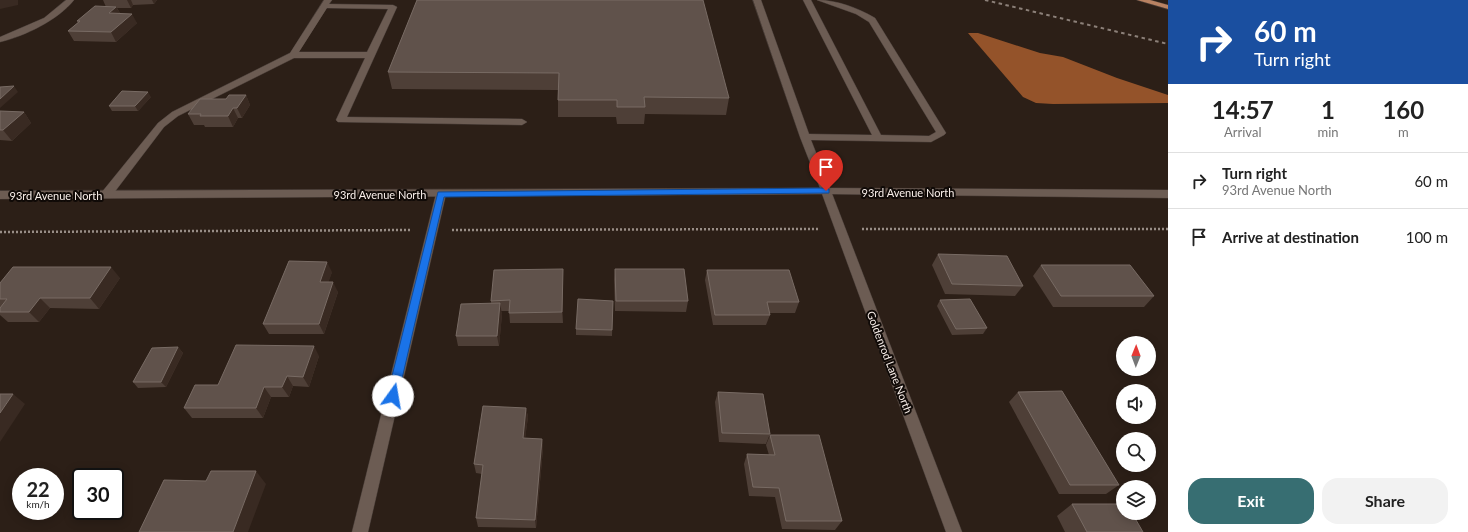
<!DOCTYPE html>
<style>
body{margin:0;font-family:Lato,sans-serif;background:#f2f2f2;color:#222;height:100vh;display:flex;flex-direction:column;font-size:15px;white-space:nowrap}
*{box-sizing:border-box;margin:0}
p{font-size:13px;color:#767676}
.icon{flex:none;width:22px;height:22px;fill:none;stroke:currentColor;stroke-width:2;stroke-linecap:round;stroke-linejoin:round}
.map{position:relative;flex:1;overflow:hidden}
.side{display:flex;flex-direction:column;background:#fff;width:300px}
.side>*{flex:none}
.top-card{background:#1a4fa0;color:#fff;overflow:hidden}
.needle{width:26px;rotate:1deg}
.fabs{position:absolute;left:1116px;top:336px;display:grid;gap:8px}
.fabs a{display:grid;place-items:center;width:40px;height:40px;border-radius:50%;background:#fff;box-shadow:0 2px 10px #0003;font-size:20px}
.speed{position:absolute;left:12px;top:468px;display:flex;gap:8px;font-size:20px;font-weight:700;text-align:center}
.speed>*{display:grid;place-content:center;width:52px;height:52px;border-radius:50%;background:#fff;box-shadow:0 2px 10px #0003;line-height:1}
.speed small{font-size:10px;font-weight:400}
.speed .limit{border:2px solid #111;border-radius:6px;background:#fff;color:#111}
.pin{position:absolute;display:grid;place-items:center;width:34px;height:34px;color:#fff;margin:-41px -17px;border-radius:50% 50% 50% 0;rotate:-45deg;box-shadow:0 0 4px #0007}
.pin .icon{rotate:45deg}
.me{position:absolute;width:44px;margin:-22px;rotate:13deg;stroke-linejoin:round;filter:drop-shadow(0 0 3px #0008)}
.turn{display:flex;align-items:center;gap:14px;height:84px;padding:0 20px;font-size:18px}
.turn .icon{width:52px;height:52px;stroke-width:2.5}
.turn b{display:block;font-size:28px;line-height:34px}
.eta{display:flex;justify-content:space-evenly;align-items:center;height:68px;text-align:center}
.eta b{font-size:24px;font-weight:700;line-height:28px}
.action{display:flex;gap:8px;margin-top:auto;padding:8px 20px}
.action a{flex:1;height:46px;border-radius:16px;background:#376e72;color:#fff;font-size:16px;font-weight:700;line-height:46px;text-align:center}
.action a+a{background:#f2f2f2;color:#222}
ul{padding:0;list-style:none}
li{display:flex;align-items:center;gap:12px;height:56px;padding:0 20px;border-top:1px solid #e0e0e0}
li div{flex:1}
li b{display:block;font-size:15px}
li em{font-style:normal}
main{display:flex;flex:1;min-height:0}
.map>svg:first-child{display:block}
.water{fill:#94532a}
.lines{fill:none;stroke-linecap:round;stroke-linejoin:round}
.service-casing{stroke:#463b36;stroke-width:1}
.minor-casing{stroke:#463b36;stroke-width:1}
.tertiary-casing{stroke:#463b36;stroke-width:1}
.trunk-casing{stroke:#463b36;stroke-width:1}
.path{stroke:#998e87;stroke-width:2.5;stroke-dasharray:2 2;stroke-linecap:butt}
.service{fill:#6c5c53;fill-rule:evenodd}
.minor{fill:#6c5c53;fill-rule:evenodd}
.tertiary{fill:#6c5c53;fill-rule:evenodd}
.trunk{fill:#b98262;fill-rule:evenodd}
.rail{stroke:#8c8079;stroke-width:2;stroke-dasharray:3.5 3.5;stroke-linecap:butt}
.wall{fill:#4e3f37}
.shaded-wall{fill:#392a22}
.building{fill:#60524b;stroke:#786b64}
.route{fill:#1a73e8;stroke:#114b97}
.labels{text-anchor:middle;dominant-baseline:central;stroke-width:4;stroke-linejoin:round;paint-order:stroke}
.street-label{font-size:11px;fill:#f9efea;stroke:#100a07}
</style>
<main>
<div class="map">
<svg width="1168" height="532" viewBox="0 0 1168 532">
<rect width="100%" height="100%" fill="#2c1f17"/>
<path class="water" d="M968 33H978L1040 53 1063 57 1117 78 1168 95V103L1053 104 1036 103 1023 97Z"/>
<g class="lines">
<defs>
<g id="service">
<path d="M324 0H332L329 4 393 5 397 7 347 117 522 119 527 122 522 125 338 122 336 120 365 58H294L178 116 164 127 110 198H102L101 195 102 192 158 123 172 112 290 53ZM327 8 388 9 367 52H299Z"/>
<path d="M753 0H761L809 134 872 135 803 0H811L881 135 929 136 936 132 869 22 856 14 817 0C837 0 858 8 875 18L946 133 944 135 931 142 811 140 831 191 830 193H822L800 137Z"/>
</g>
<g id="minor">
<path d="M66 0H74C58 20 25 36 0 42V37L44 18Z"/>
<path d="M826 188 830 189 831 191 962 532H946L821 191 822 189Z"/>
<path d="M441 190 445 192 446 194 368 532H352L436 194 437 192Z"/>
</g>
<path id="tertiary" d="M826 188 1168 190V198L826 194 0 199V191Z"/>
<path id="trunk" d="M1137 0H1150L1168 5V9Z"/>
</defs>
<use href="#service" class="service-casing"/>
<use href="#minor" class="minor-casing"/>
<use href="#tertiary" class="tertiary-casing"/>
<use href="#trunk" class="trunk-casing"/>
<g class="path">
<path d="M862 229H1168"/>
<path d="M452 230 819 229"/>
<path d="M0 232 411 230"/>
</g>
<use href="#service" class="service"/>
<use href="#minor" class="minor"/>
<use href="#tertiary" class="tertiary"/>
<use href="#trunk" class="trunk"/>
<path class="rail" d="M985 0 1168 44"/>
</g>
<g class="wall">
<path d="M103 0H157L154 4 133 5 131 8H117L120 13 137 23 116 42 74 41 68 31 78 23 77 21 106 7Z"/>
<path d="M417 0 729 98 726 115 645 114 644 124H617L616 117H558V90L392 89 388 72Z"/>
<path d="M246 95 250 105 242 118H238L233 127H205L204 125H194L188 114 226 99Z"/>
<path d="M151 97 138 111H112L109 106Z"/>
<path d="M0 111 24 112 31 123 12 141 0 140Z"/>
<path d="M938 254 1023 286 1015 296 945 294 932 265Z"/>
<path d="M1041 265 1154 296 1144 307H1053L1033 276Z"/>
<path d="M563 269V323H510L509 311H501L502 314 499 346H458L456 336 491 304V301Z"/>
<path d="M615 269 688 301 686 312 615 311 614 280Z"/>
<path d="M707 270 799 302 795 313H769L770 315 766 325H713L705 280Z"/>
<path d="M332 272 328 282 338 292 324 334H269L263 324Z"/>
<path d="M120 278 99 309 50 308 39 322H8L0 315V283Z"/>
<path d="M940 300 987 328 983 334 952 335 937 306Z"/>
<path d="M613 301 612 336 576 335V329Z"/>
<path d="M178 347 183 353 166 387 138 388 133 382Z"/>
<path d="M319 356 309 387 293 386 289 397H271L263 418H192L184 408 218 385Z"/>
<path d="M718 392 770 434 766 444 719 442 715 402Z"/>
<path d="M1018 392 1119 485 1106 494H1059L1009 402Z"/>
<path d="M526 408 528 417 525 438 542 439 543 448 536 528 478 527 476 518 482 474 476 473 474 464Z"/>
<path d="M770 435 842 521 835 530 782 529 775 497 749 496 744 464 747 454 769 455 766 445Z"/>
<path d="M1072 504 1143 532H1065L1057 516Z"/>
</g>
<g class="shaded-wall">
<path d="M0 0H18V5L0 9Z"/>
<path d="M127 0H131L133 5 131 8Z"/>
<path d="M152 0H157L154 4Z"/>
<path d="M116 7 122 16 109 13Z"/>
<path d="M132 14 137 23 116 42 111 32Z"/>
<path d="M14 86 18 92 0 108V99Z"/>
<path d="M148 92 151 97 138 111 135 106Z"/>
<path d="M246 95 250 105 242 118 237 108Z"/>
<path d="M233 108 238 118 233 127 228 116Z"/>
<path d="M24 112 31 123 12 141 3 130Z"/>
<path d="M327 262 332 272 325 293 320 282Z"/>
<path d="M111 267 120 278 99 309 90 298Z"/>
<path d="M563 269V323L562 312Z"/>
<path d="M333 282 338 292 324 334 319 324Z"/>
<path d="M40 298 50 308 39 322 29 312Z"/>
<path d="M500 303 502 314 499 346 497 336Z"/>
<path d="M314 346 319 356 309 387 303 377Z"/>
<path d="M178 347 183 353 166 387 161 382Z"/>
<path d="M287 376 293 386 289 397 282 387Z"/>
<path d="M264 387 271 397 263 418 256 408Z"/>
<path d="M13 394 25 404 0 442V413Z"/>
<path d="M526 408 528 417 524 447 523 438Z"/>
<path d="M542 439 543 448 536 528 535 520Z"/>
<path d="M256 471 266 484 248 532H233Z"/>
</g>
<g class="building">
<path d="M417 0H703L729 98 644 97 645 107H617V100H558L559 73 388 72Z"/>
<path d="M95 6 116 7 109 13 132 14 111 32 68 31 80 21H77Z"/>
<path d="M14 86 0 99V87Z"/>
<path d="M122 91 148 92 135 106H109Z"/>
<path d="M229 95H246L237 108H233L228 116H200L201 114H188L200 99H226Z"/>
<path d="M0 111 24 112 3 130H0Z"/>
<path d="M938 254 1007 256 1023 286 952 284Z"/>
<path d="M289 261 327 262 320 282H333L319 324H263Z"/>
<path d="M1041 265H1130L1154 296H1061Z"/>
<path d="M13 267H111L90 298H40L29 312H0V308L7 299H0V283Z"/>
<path d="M563 269 562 312 509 313 510 300 491 301 494 270Z"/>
<path d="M615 269H684L688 301H616Z"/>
<path d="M707 270H789L799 302H767L770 315H715Z"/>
<path d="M578 299 613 301 612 330 576 329Z"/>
<path d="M970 299 987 328 956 329 940 300Z"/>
<path d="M500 303 497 336H456L461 304Z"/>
<path d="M236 345 314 346 303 377 287 376 282 387H264L256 408H184L195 385H218Z"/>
<path d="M178 347 161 382H133L152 348Z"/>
<path d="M1062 391 1119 485H1070L1018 392Z"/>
<path d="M718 392 763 394 770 434 722 433Z"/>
<path d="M0 394H13L0 413Z"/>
<path d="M483 406 526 408 523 438 542 439 535 520 476 518 483 465 474 464Z"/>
<path d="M770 435H819L842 521H786L779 488 753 487 747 454 775 455Z"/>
<path d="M211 471H256L233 532H139L164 480 206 481Z"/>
<path d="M1072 504H1123V513H1132L1143 532H1087Z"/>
</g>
<path class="route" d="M826 188 829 189V193L444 197 398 396 397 400 393 401 389 400 387 396 438 192Z"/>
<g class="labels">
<g class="street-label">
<text x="908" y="192">93rd Avenue North</text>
<text x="380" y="194">93rd Avenue North</text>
<text x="56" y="195">93rd Avenue North</text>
<text transform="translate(890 362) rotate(69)">Goldenrod Lane North</text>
</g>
</g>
</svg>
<div class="fabs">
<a><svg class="needle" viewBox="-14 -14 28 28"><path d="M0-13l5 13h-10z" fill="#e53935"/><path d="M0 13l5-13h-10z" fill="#767676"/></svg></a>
<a><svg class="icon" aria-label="sound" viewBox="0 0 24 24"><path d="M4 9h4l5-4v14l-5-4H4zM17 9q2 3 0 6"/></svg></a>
<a><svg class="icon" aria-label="search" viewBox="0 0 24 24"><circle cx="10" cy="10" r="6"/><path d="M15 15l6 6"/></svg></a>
<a><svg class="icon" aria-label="layers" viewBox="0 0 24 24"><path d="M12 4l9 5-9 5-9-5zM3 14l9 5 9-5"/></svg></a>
</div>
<div class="speed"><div>22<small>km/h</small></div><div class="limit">30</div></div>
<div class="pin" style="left:826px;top:191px;background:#d93025"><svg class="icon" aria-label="arrive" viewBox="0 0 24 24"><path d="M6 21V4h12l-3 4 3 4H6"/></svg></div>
<svg class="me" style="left:393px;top:396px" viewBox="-20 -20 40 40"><circle r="19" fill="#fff"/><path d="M0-13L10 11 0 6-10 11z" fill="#1a73e8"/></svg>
</div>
<section class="side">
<div class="top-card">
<div class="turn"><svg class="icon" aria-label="right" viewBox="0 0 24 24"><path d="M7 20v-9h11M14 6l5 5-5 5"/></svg><div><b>60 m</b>Turn right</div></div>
</div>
<div class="eta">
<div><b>14:57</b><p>Arrival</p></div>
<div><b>1</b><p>min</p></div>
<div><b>160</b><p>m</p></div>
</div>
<ul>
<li><svg class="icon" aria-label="right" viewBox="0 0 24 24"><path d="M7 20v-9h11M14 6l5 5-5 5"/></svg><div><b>Turn right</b><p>93rd Avenue North</p></div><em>60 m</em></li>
<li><svg class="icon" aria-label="arrive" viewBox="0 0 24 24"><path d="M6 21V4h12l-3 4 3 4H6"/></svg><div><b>Arrive at destination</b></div><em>100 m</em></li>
</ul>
<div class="action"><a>Exit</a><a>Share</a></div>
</section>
</main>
